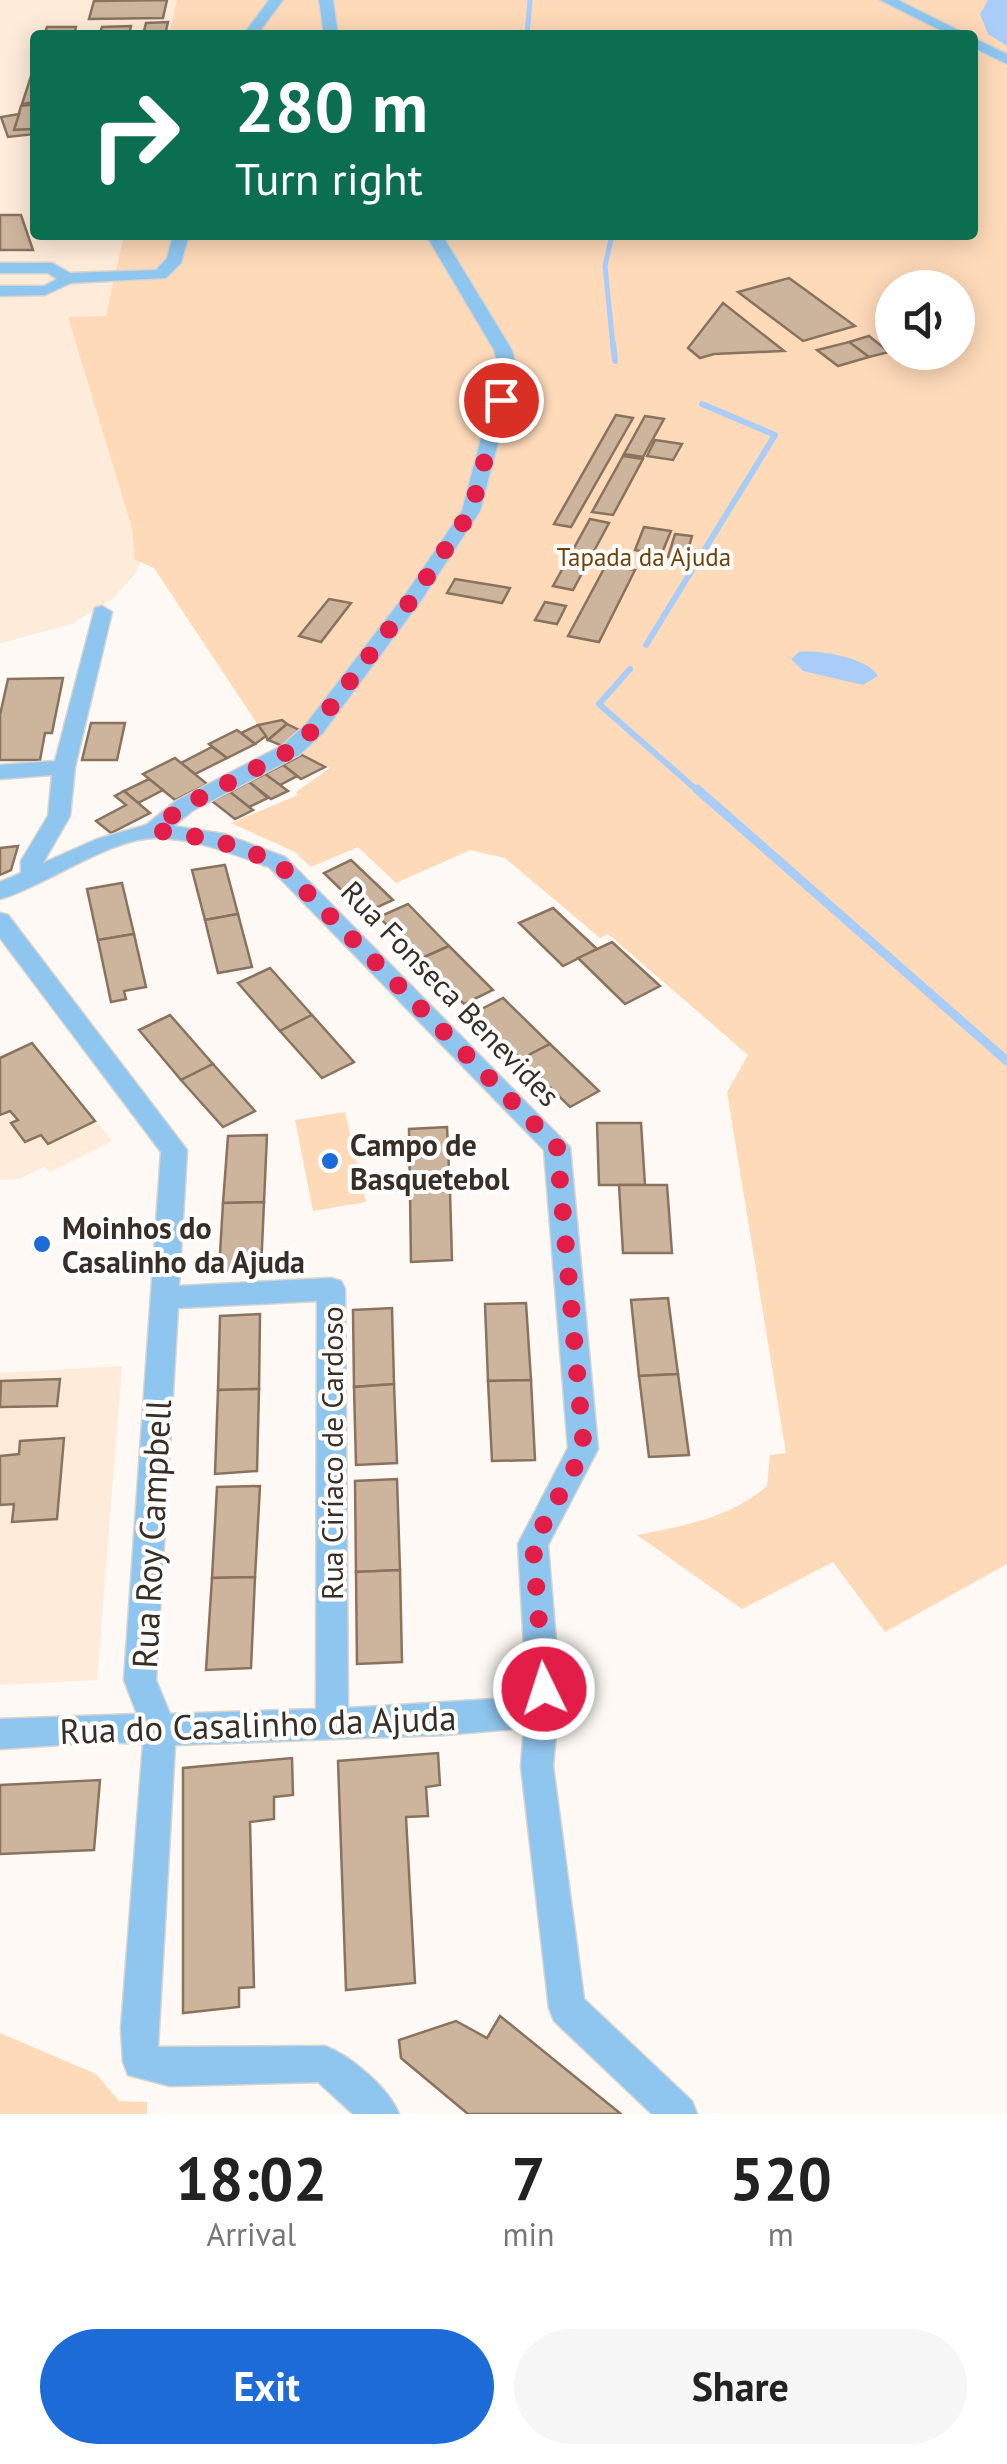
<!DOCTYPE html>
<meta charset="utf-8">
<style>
body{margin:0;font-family:"PT Sans",sans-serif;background:#f6f6f6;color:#222;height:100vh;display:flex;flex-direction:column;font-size:38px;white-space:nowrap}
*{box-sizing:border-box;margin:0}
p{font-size:32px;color:#767676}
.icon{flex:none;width:55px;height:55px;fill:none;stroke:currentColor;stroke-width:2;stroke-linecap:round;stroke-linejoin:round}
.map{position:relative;height:2114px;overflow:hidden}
.panel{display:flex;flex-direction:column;background:#fff;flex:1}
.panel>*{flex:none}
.top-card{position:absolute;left:30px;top:30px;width:948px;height:210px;border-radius:10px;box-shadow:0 5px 25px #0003;background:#0b6e4f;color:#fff;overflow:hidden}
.buttons{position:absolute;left:875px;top:270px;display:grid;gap:20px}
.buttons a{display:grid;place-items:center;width:100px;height:100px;border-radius:50%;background:#fff;box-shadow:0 5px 25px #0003;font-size:50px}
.pin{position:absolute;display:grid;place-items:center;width:85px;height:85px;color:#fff;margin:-42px;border:5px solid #fff;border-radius:50%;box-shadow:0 2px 10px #0007}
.me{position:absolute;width:110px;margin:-55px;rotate:356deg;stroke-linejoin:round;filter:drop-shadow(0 0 8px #0008)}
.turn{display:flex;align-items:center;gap:35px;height:210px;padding:0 40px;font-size:45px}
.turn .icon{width:130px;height:130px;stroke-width:2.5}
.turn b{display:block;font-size:70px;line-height:85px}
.eta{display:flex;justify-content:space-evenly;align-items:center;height:170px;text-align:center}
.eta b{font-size:60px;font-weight:700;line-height:70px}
.primary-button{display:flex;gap:20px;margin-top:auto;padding:20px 40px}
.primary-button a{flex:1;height:115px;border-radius:60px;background:#1d6bd6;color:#fff;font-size:40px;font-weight:700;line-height:115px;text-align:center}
.primary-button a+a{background:#f6f6f6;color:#222}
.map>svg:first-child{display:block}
.built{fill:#feebd9}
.green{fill:#fedab9;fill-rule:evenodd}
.water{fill:#a9ccf9}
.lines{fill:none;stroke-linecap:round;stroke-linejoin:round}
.stream-far2{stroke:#a9ccf9;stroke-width:5}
.stream-far1{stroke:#a9ccf9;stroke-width:6}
.stream{stroke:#a9ccf9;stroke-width:9}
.building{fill:#cdb59d;stroke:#8a735e;stroke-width:2.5}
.street-casing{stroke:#dad4cf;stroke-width:3}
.street{fill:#8fc6ef;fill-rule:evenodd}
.route{stroke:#e11d48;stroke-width:18;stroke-dasharray:0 32.4}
.poi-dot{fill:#1d6bd6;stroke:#fff;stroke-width:4}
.labels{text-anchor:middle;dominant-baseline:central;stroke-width:8;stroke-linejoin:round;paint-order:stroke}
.far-park-label{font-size:25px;fill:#704207;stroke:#fff}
.street-label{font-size:30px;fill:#382e25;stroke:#fff}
.poi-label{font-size:30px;font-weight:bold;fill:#382e25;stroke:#fff;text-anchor:start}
.near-street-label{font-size:35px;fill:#382e25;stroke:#fff}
</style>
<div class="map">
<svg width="1007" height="2114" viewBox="0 0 1007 2114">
<rect width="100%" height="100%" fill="#fef9f4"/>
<g class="built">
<path d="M0 0H180L172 35H35V235H128L143 555 136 573 111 600 72 624 0 643Z"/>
<path d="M32 1043 112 1141 50 1172 45 1166 19 1179 0 1180V1057Z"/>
<path d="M122 1366 97 1680 0 1685V1373Z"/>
</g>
<g class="green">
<path d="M177 0H1007V1564L885 1632 833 1562 742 1609 637 1535C683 1526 731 1518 767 1486L770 1455 786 1453 727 1092 748 1055 608 934 600 938 505 858 470 850 396 883 358 847 311 867 295 852 231 823 298 795 296 792 330 768 268 740 154 568 135 560 132 528 68 317 106 316 124 235H972V35H169ZM892 288H958V352H892Z"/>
<path d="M345 1112 366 1202 313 1211 295 1120Z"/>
<path d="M0 2033 96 2074 119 2101 147 2102V2114H0Z"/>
</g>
<g class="water">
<path d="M988 0H1007V46L988 34 980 14Z"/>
<path d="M799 652C819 649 869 658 878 676L863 685 803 671 791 659Z"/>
</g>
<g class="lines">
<g class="stream-far2">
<path d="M527 35 530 0"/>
<path d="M612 235 605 266 613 346"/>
</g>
<g class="stream-far1">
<path d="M613 343 615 361"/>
<path d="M646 645 775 435 702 404"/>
<path d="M630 669 599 704 699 792"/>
</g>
<path class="stream" d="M697 789 1007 1061"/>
</g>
<g class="building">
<path d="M167 0 163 18 89 19 94 1Z"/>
<path d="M168 22 165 35H143L146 23Z"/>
<path d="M131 26 129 35H99L102 27Z"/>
<path d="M47 27H76L74 35H44Z"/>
<path d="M35 64V102L22 104Z"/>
<path d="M35 104V129L14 130 21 106Z"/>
<path d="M19 114 14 130 35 129V134L8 137 1 117Z"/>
<path d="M0 215H21L33 250H0Z"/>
<path d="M789 278 855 326 803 341 738 292Z"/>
<path d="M723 303 784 351 714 354 700 358 688 348Z"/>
<path d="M869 336 889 352 869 357 849 342Z"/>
<path d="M849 342 869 357 838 366 817 350Z"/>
<path d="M616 415 633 418 571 527 554 524Z"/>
<path d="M645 416 664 419 643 457 624 454Z"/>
<path d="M655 440 682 444 673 460 647 456Z"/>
<path d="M623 456 643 459 613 515 592 512Z"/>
<path d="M590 519 609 523 573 590 553 586Z"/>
<path d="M644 527 671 531 661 555 635 550Z"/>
<path d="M675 534 692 536 685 560 668 557Z"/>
<path d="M606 565 635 570 599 642 568 636Z"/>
<path d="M455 579 510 588 502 603 447 593Z"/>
<path d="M329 599 351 603 321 642 299 636Z"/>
<path d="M545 602 566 606 557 624 535 620Z"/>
<path d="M63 678 52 733H45L40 760H0V715L8 679Z"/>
<path d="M282 720 287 724 268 740 258 725Z"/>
<path d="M91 723H125L117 760H82Z"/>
<path d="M287 724 299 730 285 747 268 740Z"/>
<path d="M258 725 266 736 255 744 241 733Z"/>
<path d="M237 730 255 744 227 758 209 744Z"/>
<path d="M212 747 227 758 195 774 181 763Z"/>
<path d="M302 755 325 767 301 779 283 765Z"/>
<path d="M175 758 207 784 175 800 143 774Z"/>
<path d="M283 765 297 776 280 785 265 774Z"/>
<path d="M265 774 280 785 288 791 271 799 249 782Z"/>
<path d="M149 779 163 790 138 803 124 791Z"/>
<path d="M249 782 268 798 249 807 230 792Z"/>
<path d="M124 791 150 813 111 833 96 821 126 805 115 796Z"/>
<path d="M230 792 249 807 253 810 235 819 212 801Z"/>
<path d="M18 846 11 870 0 875V848Z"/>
<path d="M351 860 393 900 365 913 324 873Z"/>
<path d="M225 865 238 914 205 920 192 870Z"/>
<path d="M122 883 134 934 98 940 87 889Z"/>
<path d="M408 904 449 946 420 959 379 917Z"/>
<path d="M553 908 597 949 563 966 519 923Z"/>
<path d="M238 914 252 967 218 973 205 920Z"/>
<path d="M134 934 146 987 124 991 126 999 111 1002 98 940Z"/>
<path d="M612 942 660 986 625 1004 578 958Z"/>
<path d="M449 946 493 990 464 1004 420 959Z"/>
<path d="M270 968 312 1015 280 1031 238 983Z"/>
<path d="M503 998 550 1044 521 1059 474 1013Z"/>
<path d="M170 1015 213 1064 181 1080 139 1030Z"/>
<path d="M312 1015 354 1062 322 1078 280 1031Z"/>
<path d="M32 1043 95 1121 48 1144 41 1135 25 1142 11 1123 18 1120 10 1111 0 1115V1058Z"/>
<path d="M550 1044 599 1091 570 1107 521 1059Z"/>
<path d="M213 1064 255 1111 223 1127 181 1080Z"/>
<path d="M597 1123H641L645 1185H599Z"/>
<path d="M447 1127 450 1191 410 1192 409 1129Z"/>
<path d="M267 1135 264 1202 223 1203 228 1136Z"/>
<path d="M619 1185H667L672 1253H623Z"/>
<path d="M450 1191 452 1260 411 1262 410 1192Z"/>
<path d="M264 1202 261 1270 219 1271 223 1203Z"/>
<path d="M668 1298 678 1374 639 1376 631 1300Z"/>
<path d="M526 1303 531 1380 488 1381 485 1304Z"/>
<path d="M392 1308 394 1384 354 1387 353 1310Z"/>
<path d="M260 1314 259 1389 218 1390 220 1316Z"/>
<path d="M678 1374 689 1455 649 1457 639 1376Z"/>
<path d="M60 1379 57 1406 0 1407 1 1381Z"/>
<path d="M531 1380 535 1460 492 1461 488 1381Z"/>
<path d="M394 1384 397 1463 356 1465 354 1387Z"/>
<path d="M259 1389 257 1471 215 1474 218 1390Z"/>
<path d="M64 1438 57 1519 12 1522 14 1504 0 1505V1456L19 1454 20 1441Z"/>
<path d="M397 1479 400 1570 356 1572 355 1481Z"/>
<path d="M260 1486 255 1577 212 1578 217 1487Z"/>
<path d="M400 1570 402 1662 357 1664 356 1572Z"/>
<path d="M255 1577 251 1668 206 1670 212 1578Z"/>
<path d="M438 1753 440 1785 426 1787 428 1816 406 1817 415 1983 346 1990 338 1761Z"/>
<path d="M292 1758 293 1795 274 1797V1819L250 1822 254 1987 239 1988V2007L183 2013V1768Z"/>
<path d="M100 1780 94 1850 0 1854V1785Z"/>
<path d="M500 2016 621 2114H468L401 2058 399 2040 456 2021 487 2038Z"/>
</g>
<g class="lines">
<defs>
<g id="street">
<path d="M269 0H283L257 35H243Z"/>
<path d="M319 0H333L338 35H324Z"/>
<path d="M880 0H898L968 35H950Z"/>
<path d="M972 37 1007 54V64L972 47Z"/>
<path d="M173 235H189L181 263 166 278 71 283 45 295 0 296V286H44L57 279 48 273H0V263H52L70 273 156 270 167 258Z"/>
<path d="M426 235H442L512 350 517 370 480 511 422 599 322 734 299 755 192 811 174 826 224 834 285 857 570 1147 598 1449 548 1545 560 1689 553 1766 584 1999 692 2101 697 2114H652L554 2021 549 2008 521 1766 524 1728 444 1735 175 1745 158 2047 325 2046C351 2056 389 2088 399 2114H353L318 2082 170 2086 128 2075 123 2062 121 2028 143 1744 105 1742 0 1749V1719L137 1714 124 1680 161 1152 0 938V913L8 915 187 1150 179 1286 331 1278 341 1281 345 1289 348 1708 527 1697 518 1544 568 1448 544 1150 269 867C233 854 197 839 157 838 111 837 46 886 0 899V882L21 873V861L48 816 52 775 0 779V765L55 761 95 608 102 606 112 612 75 767 70 816 43 863 97 839 146 825 176 801 283 745 306 724 407 592 462 511 499 370 494 350ZM317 1301 316 1709 170 1714 156 1680 178 1308Z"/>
</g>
</defs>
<use href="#street" class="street-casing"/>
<use href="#street" class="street"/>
</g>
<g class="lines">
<path class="route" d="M501 400 471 511 415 595 314 729 291 750 184 806 154 830 216 840 277 862 557 1147 584 1450 533 1544 544 1689"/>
</g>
<g class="poi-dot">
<circle cx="330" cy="1161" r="10"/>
<circle cx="42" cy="1244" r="10"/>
</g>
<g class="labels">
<g class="far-park-label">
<text x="644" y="557">Tapada da Ajuda</text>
</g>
<g class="street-label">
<text transform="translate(451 993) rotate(46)">Rua Fonseca Benevides</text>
<text transform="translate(331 1453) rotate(-90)">Rua Ciríaco de Cardoso</text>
</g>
<g class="poi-label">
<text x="350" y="1144">Campo de<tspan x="350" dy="34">Basquetebol</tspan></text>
<text x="62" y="1227">Moinhos do<tspan x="62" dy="34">Casalinho da Ajuda</tspan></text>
</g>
<g class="near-street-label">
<text transform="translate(151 1534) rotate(-87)">Rua Roy Campbell</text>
<text transform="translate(258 1724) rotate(-2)">Rua do Casalinho da Ajuda</text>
</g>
</g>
</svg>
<div class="buttons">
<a><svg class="icon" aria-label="sound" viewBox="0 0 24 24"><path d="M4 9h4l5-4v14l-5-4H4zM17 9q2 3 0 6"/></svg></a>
</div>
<div class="pin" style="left:501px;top:400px;background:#d93025"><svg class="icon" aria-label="arrive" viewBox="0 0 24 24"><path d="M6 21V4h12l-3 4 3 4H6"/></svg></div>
<svg class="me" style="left:544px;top:1689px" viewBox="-20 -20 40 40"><circle r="17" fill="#e11d48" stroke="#fff" stroke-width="3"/><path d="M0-11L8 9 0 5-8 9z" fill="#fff"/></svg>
<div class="top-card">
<div class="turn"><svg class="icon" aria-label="right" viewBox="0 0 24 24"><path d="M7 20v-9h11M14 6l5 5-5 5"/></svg><div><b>280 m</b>Turn right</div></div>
</div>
</div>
<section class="panel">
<div class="eta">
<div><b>18:02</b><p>Arrival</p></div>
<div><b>7</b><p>min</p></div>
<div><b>520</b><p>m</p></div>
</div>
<div class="primary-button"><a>Exit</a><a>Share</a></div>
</section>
